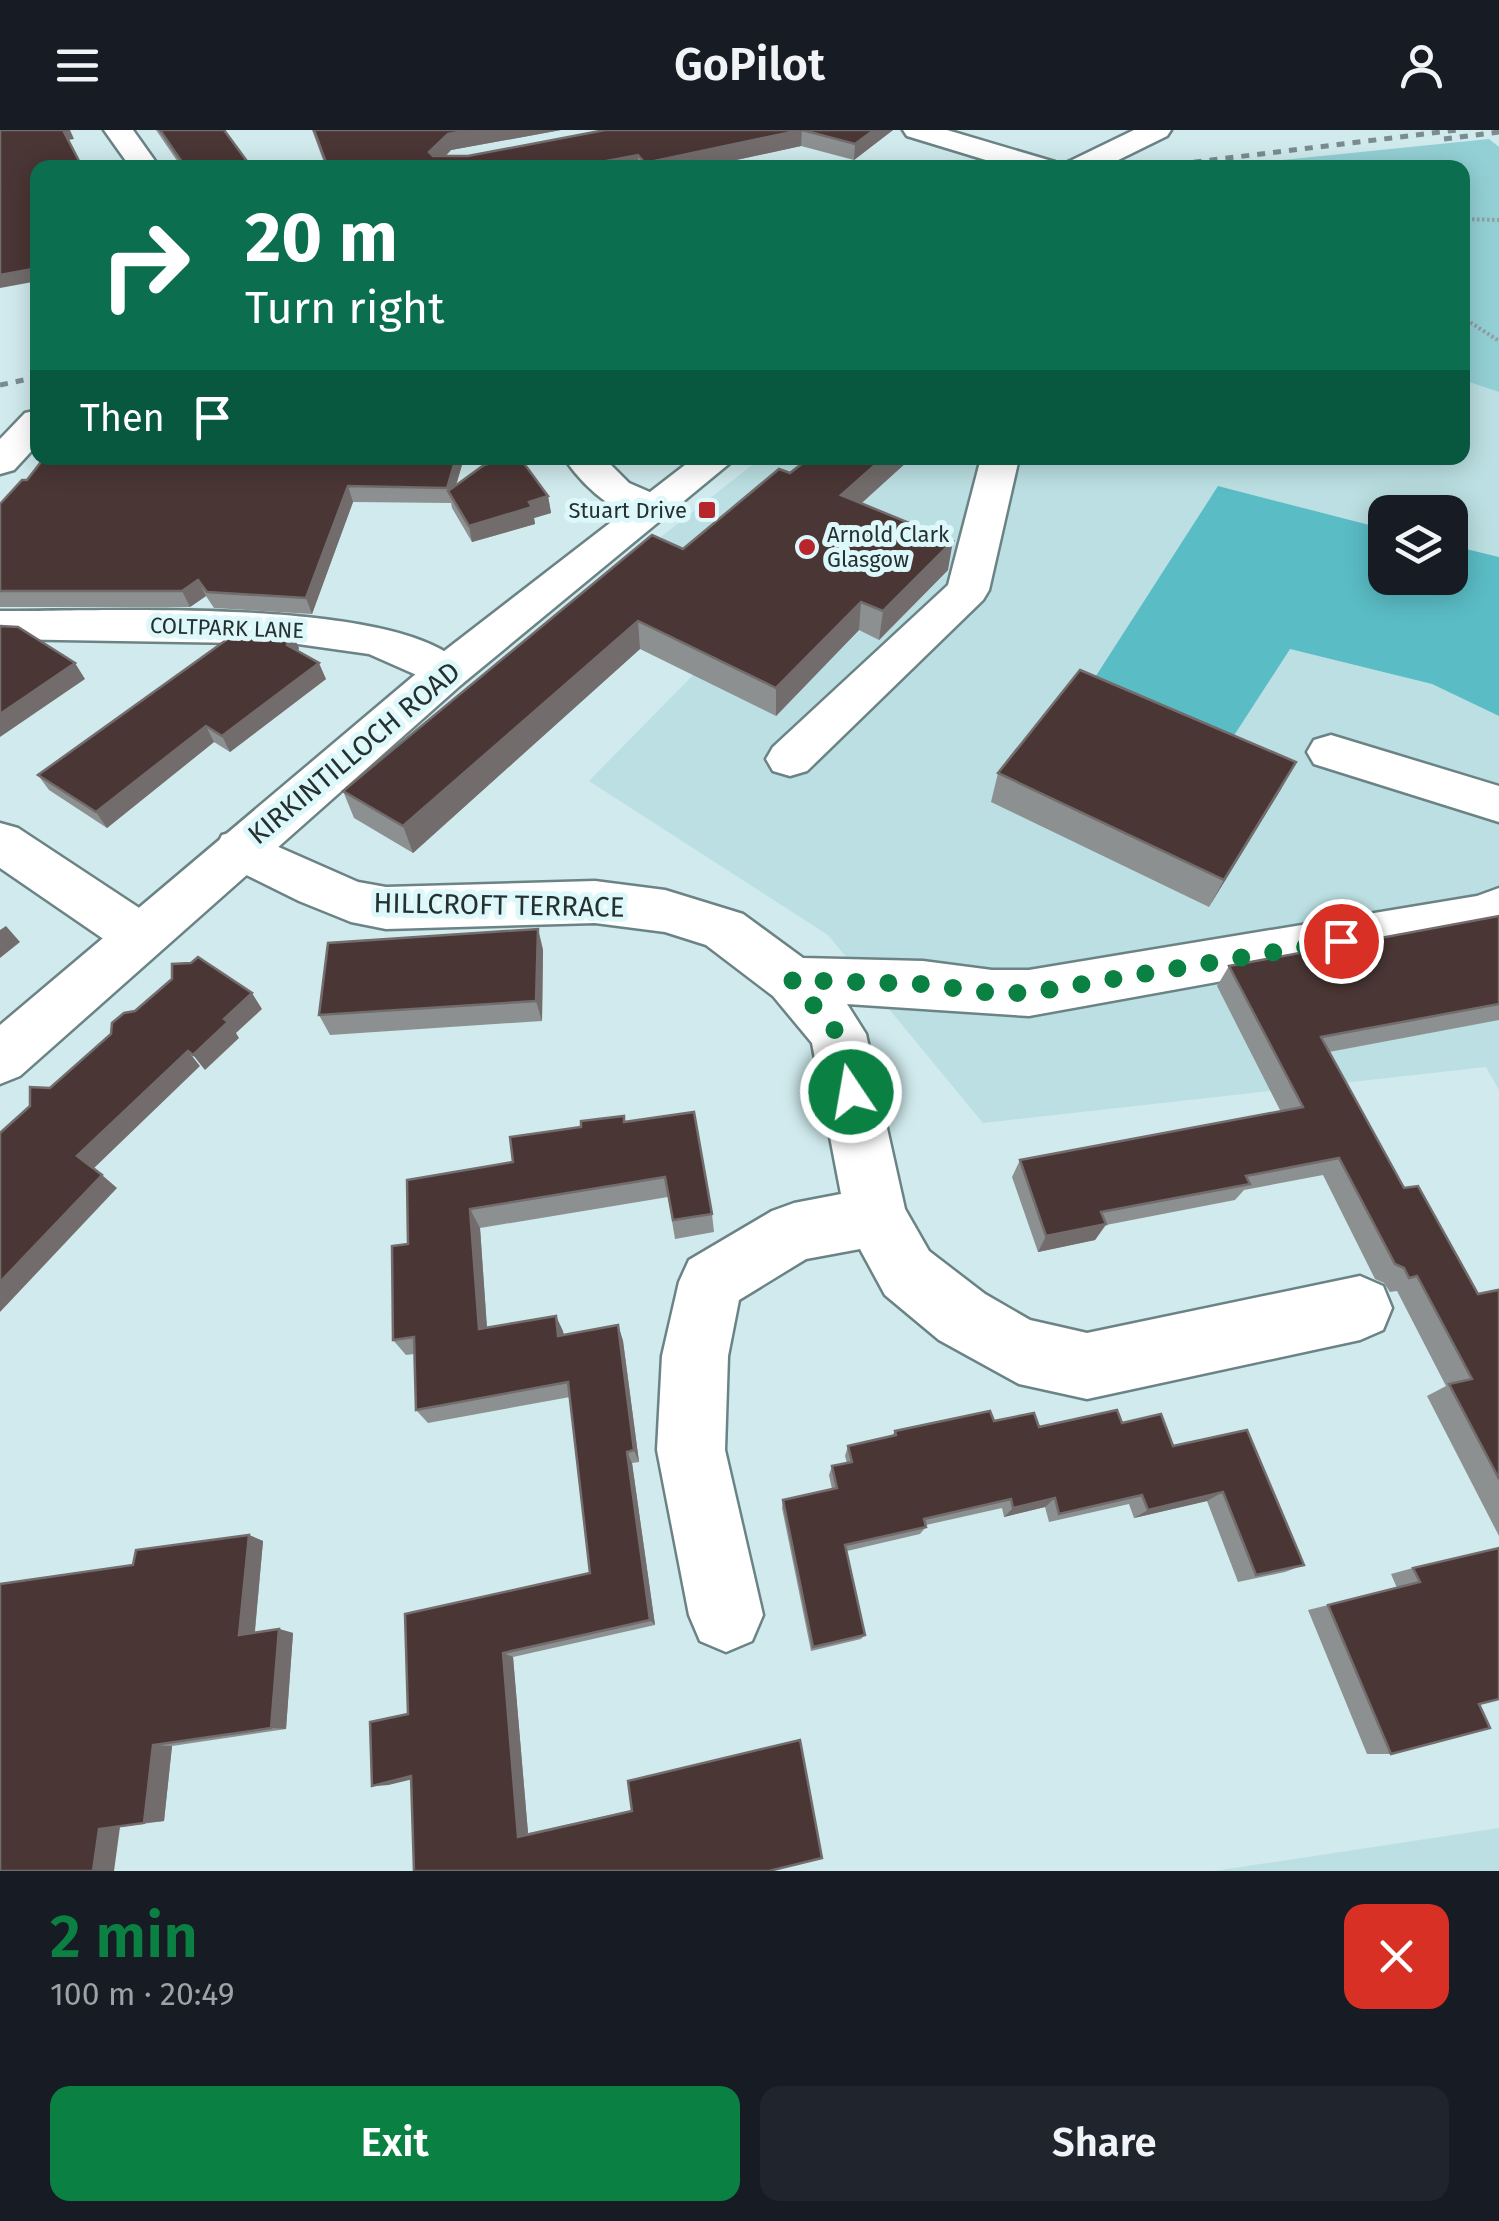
<!DOCTYPE html>
<meta charset="utf-8">
<style>
body{margin:0;font-family:"Fira Sans",sans-serif;background:#20242c;color:#f1f3f6;height:100vh;display:flex;flex-direction:column;font-size:38px;white-space:nowrap}
*{box-sizing:border-box;margin:0}
p{font-size:32px;color:#9ea1a6}
.icon{flex:none;width:55px;height:55px;fill:none;stroke:currentColor;stroke-width:2;stroke-linecap:round;stroke-linejoin:round}
.map{position:relative;height:1741px;overflow:hidden}
.panel{display:flex;flex-direction:column;background:#171b24;flex:1}
.panel>*{flex:none}
.guide{position:absolute;left:30px;top:30px;width:1440px;height:305px;border-radius:20px;box-shadow:0 5px 25px #0003;background:#0b6e4f;color:#fff;overflow:hidden}
.tools{position:absolute;left:1368px;top:365px;display:grid;gap:20px}
.tools a{display:grid;place-items:center;width:100px;height:100px;border-radius:20px;background:#171b24;box-shadow:0 5px 25px #0003;font-size:50px}
.pin{position:absolute;display:grid;place-items:center;width:85px;height:85px;color:#fff;margin:-42px;border:5px solid #fff;border-radius:50%;box-shadow:0 2px 10px #0007}
.me{position:absolute;width:110px;margin:-55px;rotate:348deg;stroke-linejoin:round;filter:drop-shadow(0 0 8px #0008)}
.turn{display:flex;align-items:center;gap:35px;height:210px;padding:0 50px;font-size:45px}
.turn .icon{width:130px;height:130px;stroke-width:2.5}
.turn b{display:block;font-size:70px;line-height:85px}
.then{display:flex;align-items:center;height:95px;padding:0 50px;background:#0003;gap:20px;font-size:38px}
.round{display:grid;place-items:center;flex:none;width:105px;height:105px;border-radius:20px;background:#20242c}
.head{display:flex;align-items:center;justify-content:space-between;height:170px;padding:0 50px}
h1{font-size:60px;font-weight:600;line-height:75px;color:#0b8043}
.primary-button{display:flex;gap:20px;margin-top:auto;padding:20px 50px}
.primary-button a{flex:1;height:115px;border-radius:20px;background:#0b8043;color:#fff;font-size:40px;font-weight:600;line-height:115px;text-align:center}
.primary-button a+a{background:#20242c;color:#f1f3f6}
header{display:flex;justify-content:space-between;align-items:center;height:130px;padding:0 50px;background:#171b24;font-size:45px;font-weight:600}
.map>svg:first-child{display:block}
.built{fill:#bbdfe2}
.green{fill:#93d0d5}
.forest{fill:#5abcc5}
.lines{fill:none;stroke-linecap:round;stroke-linejoin:round}
.minor-casing{stroke:#6b8385;stroke-width:5}
.major-casing{stroke:#6b8385;stroke-width:5}
.path{stroke:#8da0a2;stroke-width:4;stroke-dasharray:2.5 2.5;stroke-linecap:butt}
.minor{fill:#fff;fill-rule:evenodd}
.major{fill:#fff;fill-rule:evenodd}
.rail{stroke:#7a8c8e;stroke-width:5;stroke-dasharray:8 8;stroke-linecap:butt}
.wall{fill:#8d9090}
.shaded-wall{fill:#726c6c}
.building{fill:#4a3634;stroke:#726c6c;stroke-width:2.5}
.route{stroke:#0b8043;stroke-width:18;stroke-dasharray:0 32.4}
.poi-dot{fill:#b7262d;stroke:#ddf8fa;stroke-width:4}
.labels{text-anchor:middle;dominant-baseline:central;stroke-width:10;stroke-linejoin:round;paint-order:stroke}
.far-poi-label{font-size:22px;fill:#263031;stroke:#ddf8fa;text-anchor:end}
.far-street-label{font-size:22px;fill:#263031;stroke:#ddf8fa}
.street-label{font-size:28px;fill:#263031;stroke:#ddf8fa}
</style>
<header><svg class="icon" aria-label="menu" viewBox="0 0 24 24"><path d="M4 6h16M4 12h16M4 18h16"/></svg>GoPilot<svg class="icon" aria-label="person" viewBox="0 0 24 24"><circle cx="12" cy="8" r="4"/><path d="M4 21q1-7 8-7t8 7"/></svg></header>
<div class="map">
<svg width="1499" height="1741" viewBox="0 0 1499 1741">
<rect width="100%" height="100%" fill="#d0eaed"/>
<g class="built">
<path d="M1463 250 1499 262V427L1450 415V382H1385V399L1218 356 1290 519 1432 554 1499 586V960L1486 937 983 993 828 805 589 651 756 481 638 425 761 328H1462Z"/>
<path d="M1499 1698V1741H1215Z"/>
</g>
<path class="green" d="M1489 9 1499 17V262L1463 250 1462 38 1214 37Z"/>
<path class="forest" d="M1218 356 1385 399V448H1450V415L1499 427V586L1432 554 1290 519 1222 624 1085 563Z"/>
<g class="lines">
<defs>
<g id="minor">
<path d="M104 0H133L160 38H131Z"/>
<path d="M903 0H947L1055 32 1059 38H1012L907 6Z"/>
<path d="M38 280V314L14 340 0 344V309L25 283Z"/>
<path d="M564 328H604L629 353 668 370 674 379 668 388C627 398 585 359 564 328Z"/>
<path d="M981 328H1019L989 460 983 470 807 641 790 646 773 641 766 629 773 617 948 455Z"/>
<path d="M0 481C90 482 421 464 468 543L462 554 446 558 369 524 298 514 0 509Z"/>
<path d="M1331 605 1499 656V692L1314 634 1307 622 1314 610Z"/>
<path d="M0 693 18 698 159 791 167 806 159 821 140 827 121 821 0 738Z"/>
<path d="M240 700 358 752 386 757 595 751 665 760 743 784 803 828 923 831 992 840H1029L1477 766 1499 758V801L1029 886 847 874 866 904 905 1079 929 1121 985 1164 1030 1190 1087 1203 1360 1146 1383 1156 1392 1178 1383 1200 1360 1210 1087 1269 1019 1254 939 1210 885 1165 860 1119 806 1129 739 1170 728 1226 725 1320 763 1485 752 1511 726 1522 700 1511 689 1485 657 1320 662 1226 679 1152 689 1130 772 1081 794 1073 841 1064 812 913 773 866 706 815 665 802 595 793 386 799 351 792 299 771 222 733 215 719 222 705Z"/>
</g>
<g id="major">
<path d="M1134 0H1171L1167 6 1102 38H1064L1068 32Z"/>
<path d="M694 328H736L462 554 20 946 0 954V895L430 532Z"/>
</g>
</defs>
<use href="#minor" class="minor-casing"/>
<use href="#major" class="major-casing"/>
<g class="path">
<path d="M1462 89 1499 90"/>
<path d="M1462 187 1499 211"/>
</g>
<use href="#minor" class="minor"/>
<use href="#major" class="major"/>
<g class="rail">
<path d="M1444 9 1499 2"/>
<path d="M1146 38 1457 0"/>
<path d="M0 255 38 247"/>
</g>
</g>
<g class="wall">
<path d="M156 0H224L252 38H182Z"/>
<path d="M312 0H561L451 20 446 26H468L605 0H893L854 30 801 16 699 38H326Z"/>
<path d="M44 328H464L456 356 548 366 551 383 534 388 535 394 472 412 452 378 451 373 353 372 312 484 214 478 206 466 190 477H0V374L27 350Z"/>
<path d="M809 328H908V331L862 373 948 440 879 510 859 500 776 586 640 519 413 723 354 688 343 661 790 343Z"/>
<path d="M299 518 298 521 326 549 230 622 214 612 107 698 49 660 38 645Z"/>
<path d="M1296 632 1209 777 991 672 998 643Z"/>
<path d="M1499 786V890L1329 922 1404 1058 1478 1164 1499 1162V1406L1427 1266 1446 1256 1397 1161 1390 1162 1384 1153 1375 1149 1323 1045 1244 1060 1235 1070 1106 1095 1095 1110 1038 1122 1012 1047 1020 1030 1281 982 1217 856 1229 836Z"/>
<path d="M538 799 543 820 542 891 330 905 319 885Z"/>
<path d="M625 992 712 1084 714 1102 675 1109 668 1067 480 1098 487 1197 563 1201 564 1205 618 1195 623 1211 639 1332 632 1333 655 1495 513 1527 528 1703 632 1680 822 1728 414 1741 411 1649 388 1655 372 1656 408 1584 590 1443 570 1267 428 1293 416 1280 414 1224 406 1225 393 1210 408 1114 513 1032Z"/>
<path d="M994 1291 1039 1297 1122 1293 1173 1316 1304 1435 1285 1442 1238 1452 1207 1371 1134 1388 1129 1374 1049 1392 1045 1377 1004 1387 1002 1378 926 1395V1397L920 1404 847 1421 865 1505 861 1509 811 1521 782 1378 783 1370 832 1359 829 1345 832 1336 847 1333 845 1326 848 1316 892 1306 895 1301Z"/>
<path d="M249 1405 263 1411 255 1502 279 1499 293 1503 286 1599 172 1616 164 1691 120 1697 133 1435Z"/>
<path d="M1413 1438 1479 1574 1391 1624H1367L1308 1480 1397 1458 1391 1444Z"/>
</g>
<g class="shaded-wall">
<path d="M63 0H70L74 9 68 10Z"/>
<path d="M472 0H561L451 20 432 38 429 22 448 4Z"/>
<path d="M802 0 801 16 699 38H645V33Z"/>
<path d="M874 0H893L854 30 855 14Z"/>
<path d="M638 25 639 38H569Z"/>
<path d="M80 33 82 38 63 37Z"/>
<path d="M38 138V151L0 158V145Z"/>
<path d="M456 328H464L452 368 448 361 451 374 447 358Z"/>
<path d="M883 328H908V331L839 393 841 365Z"/>
<path d="M348 356 353 372 312 484 306 468Z"/>
<path d="M548 366 551 383 534 388 535 394 472 412 469 396 529 372Z"/>
<path d="M953 411 948 440 879 510 883 481Z"/>
<path d="M198 450 206 466 190 477 182 461Z"/>
<path d="M861 472 859 500 776 586V558Z"/>
<path d="M638 491 640 519 413 723 403 696Z"/>
<path d="M292 502 299 518 294 531 287 515Z"/>
<path d="M75 533 85 549 0 607V584Z"/>
<path d="M319 533 326 549 230 622 222 606Z"/>
<path d="M206 596 214 612 107 698 96 682Z"/>
<path d="M1296 632 1280 661 1209 777 1224 750Z"/>
<path d="M6 796 20 812 0 828V800Z"/>
<path d="M538 799 543 820 542 891 536 871Z"/>
<path d="M252 863 262 879 236 903 239 908 205 940 193 925 224 889Z"/>
<path d="M188 921 200 936 92 1040 77 1026Z"/>
<path d="M102 1045 117 1058 0 1182V1152Z"/>
<path d="M470 1079 480 1098 488 1214 479 1199Z"/>
<path d="M1106 1094 1095 1110 1038 1122 1046 1106Z"/>
<path d="M556 1186 563 1201 565 1221 558 1206Z"/>
<path d="M618 1195 623 1211 639 1332 634 1320Z"/>
<path d="M627 1322 632 1333 655 1495 650 1490Z"/>
<path d="M1223 1362 1207 1371 1134 1388 1148 1380Z"/>
<path d="M1055 1368 1045 1377 1004 1387 1013 1378Z"/>
<path d="M249 1405 263 1411 254 1509 239 1505Z"/>
<path d="M279 1499 293 1503 286 1599 271 1598Z"/>
<path d="M503 1523 513 1527 528 1703 518 1707Z"/>
<path d="M153 1615 172 1616 164 1691 144 1693Z"/>
<path d="M411 1646H426L388 1655 372 1656Z"/>
<path d="M120 1697 114 1741H93L99 1699Z"/>
</g>
<g class="building">
<path d="M0 0H63L80 33 63 38H38V138L0 145Z"/>
<path d="M160 0H224L252 38H186Z"/>
<path d="M314 0H472L448 4 429 22 433 26H468L605 0H801L645 33 638 25 569 38H328Z"/>
<path d="M802 0H874L855 14Z"/>
<path d="M44 328H456L447 358 348 356 306 468 207 462 198 450 182 461H0V374L22 350H27Z"/>
<path d="M511 328H520L548 366 529 372 532 377 469 396 448 361 484 335Z"/>
<path d="M809 328H883L841 365 953 411 883 481 861 472 776 558 638 491 403 696 343 661 652 405 683 419 779 339 790 343Z"/>
<path d="M0 496 18 497 75 533 0 584Z"/>
<path d="M292 502 287 515 319 533 222 606 206 596 96 682 38 645 236 503Z"/>
<path d="M1080 540 1296 632 1224 750 998 643Z"/>
<path d="M1499 786V874L1321 907 1404 1058 1418 1056 1478 1164 1498 1160 1499 1162V1349L1449 1254 1472 1249 1417 1146 1409 1148 1404 1138 1395 1134 1339 1028 1246 1046 1250 1054 1101 1082 1106 1094 1046 1106 1020 1030 1303 977 1229 836Z"/>
<path d="M538 799 536 871 319 885 328 813Z"/>
<path d="M198 827 252 863 224 889 228 892 193 925 188 921 77 1026 102 1045 0 1152V1003L30 976V957L50 958 111 904 112 893 124 883 135 881 172 849V834L191 833Z"/>
<path d="M694 982 712 1084 673 1090 665 1047 470 1079 479 1199 556 1186 558 1206 618 1195 634 1320 627 1322 650 1490 503 1523 518 1707 632 1681 628 1651 800 1610 822 1728 769 1741H414L411 1646 372 1656 370 1592 408 1584 405 1484 590 1443 568 1252 416 1280 414 1207 393 1210 392 1116 408 1114 407 1050 513 1032 510 1007 581 997V991L624 986V992Z"/>
<path d="M1117 1280 1122 1293 1161 1284 1173 1316 1247 1300 1304 1435 1256 1445 1223 1362 1148 1380 1142 1365 1059 1384 1055 1368 1013 1378 1011 1369 924 1389 926 1397 845 1415 865 1505 813 1517 783 1370 837 1358 832 1336 852 1332 848 1316 896 1305 895 1301 990 1281 994 1291 1034 1283 1039 1297Z"/>
<path d="M249 1405 239 1505 279 1499 271 1598 153 1615 144 1693 99 1699 93 1741H0V1454L133 1435 136 1420Z"/>
<path d="M1499 1418V1569L1479 1574 1490 1598 1391 1624 1328 1475 1420 1452 1413 1438Z"/>
</g>
<g class="lines">
<path class="route" d="M851 962 838 904 792 850 923 854 992 863H1029L1341 811"/>
</g>
<g class="poi-dot">
<rect x="697" y="370" width="20" height="20" rx="5"/>
<circle cx="807" cy="417" r="10"/>
</g>
<g class="labels">
<g class="far-poi-label">
<text x="687" y="380">Stuart Drive</text>
<text x="827" y="404" text-anchor="start">Arnold Clark<tspan x="827" dy="25">Glasgow</tspan></text>
</g>
<g class="far-street-label">
<text transform="translate(227 498) rotate(2)">COLTPARK LANE</text>
</g>
<g class="street-label">
<text transform="translate(354 623) rotate(-40)">KIRKINTILLOCH ROAD</text>
<text transform="translate(499 775) rotate(1)">HILLCROFT TERRACE</text>
</g>
</g>
</svg>
<div class="tools">
<a><svg class="icon" aria-label="layers" viewBox="0 0 24 24"><path d="M12 4l9 5-9 5-9-5zM3 14l9 5 9-5"/></svg></a>
</div>
<div class="pin" style="left:1341px;top:811px;background:#d93025"><svg class="icon" aria-label="arrive" viewBox="0 0 24 24"><path d="M6 21V4h12l-3 4 3 4H6"/></svg></div>
<svg class="me" style="left:851px;top:962px" viewBox="-20 -20 40 40"><circle r="17" fill="#0b8043" stroke="#fff" stroke-width="3"/><path d="M0-11L8 9 0 5-8 9z" fill="#fff"/></svg>
<div class="guide">
<div class="turn"><svg class="icon" aria-label="right" viewBox="0 0 24 24"><path d="M7 20v-9h11M14 6l5 5-5 5"/></svg><div><b>20 m</b>Turn right</div></div>
<div class="then">Then<svg class="icon" aria-label="arrive" viewBox="0 0 24 24"><path d="M6 21V4h12l-3 4 3 4H6"/></svg></div>
</div>
</div>
<section class="panel">
<div class="head"><div><h1>2 min</h1><p>100 m · 20:49</p></div><a class="round" style="background:#d93025;color:#fff"><svg class="icon" aria-label="close" viewBox="0 0 24 24"><path d="M6 6l12 12M18 6L6 18"/></svg></a></div>
<div class="primary-button"><a>Exit</a><a>Share</a></div>
</section>
